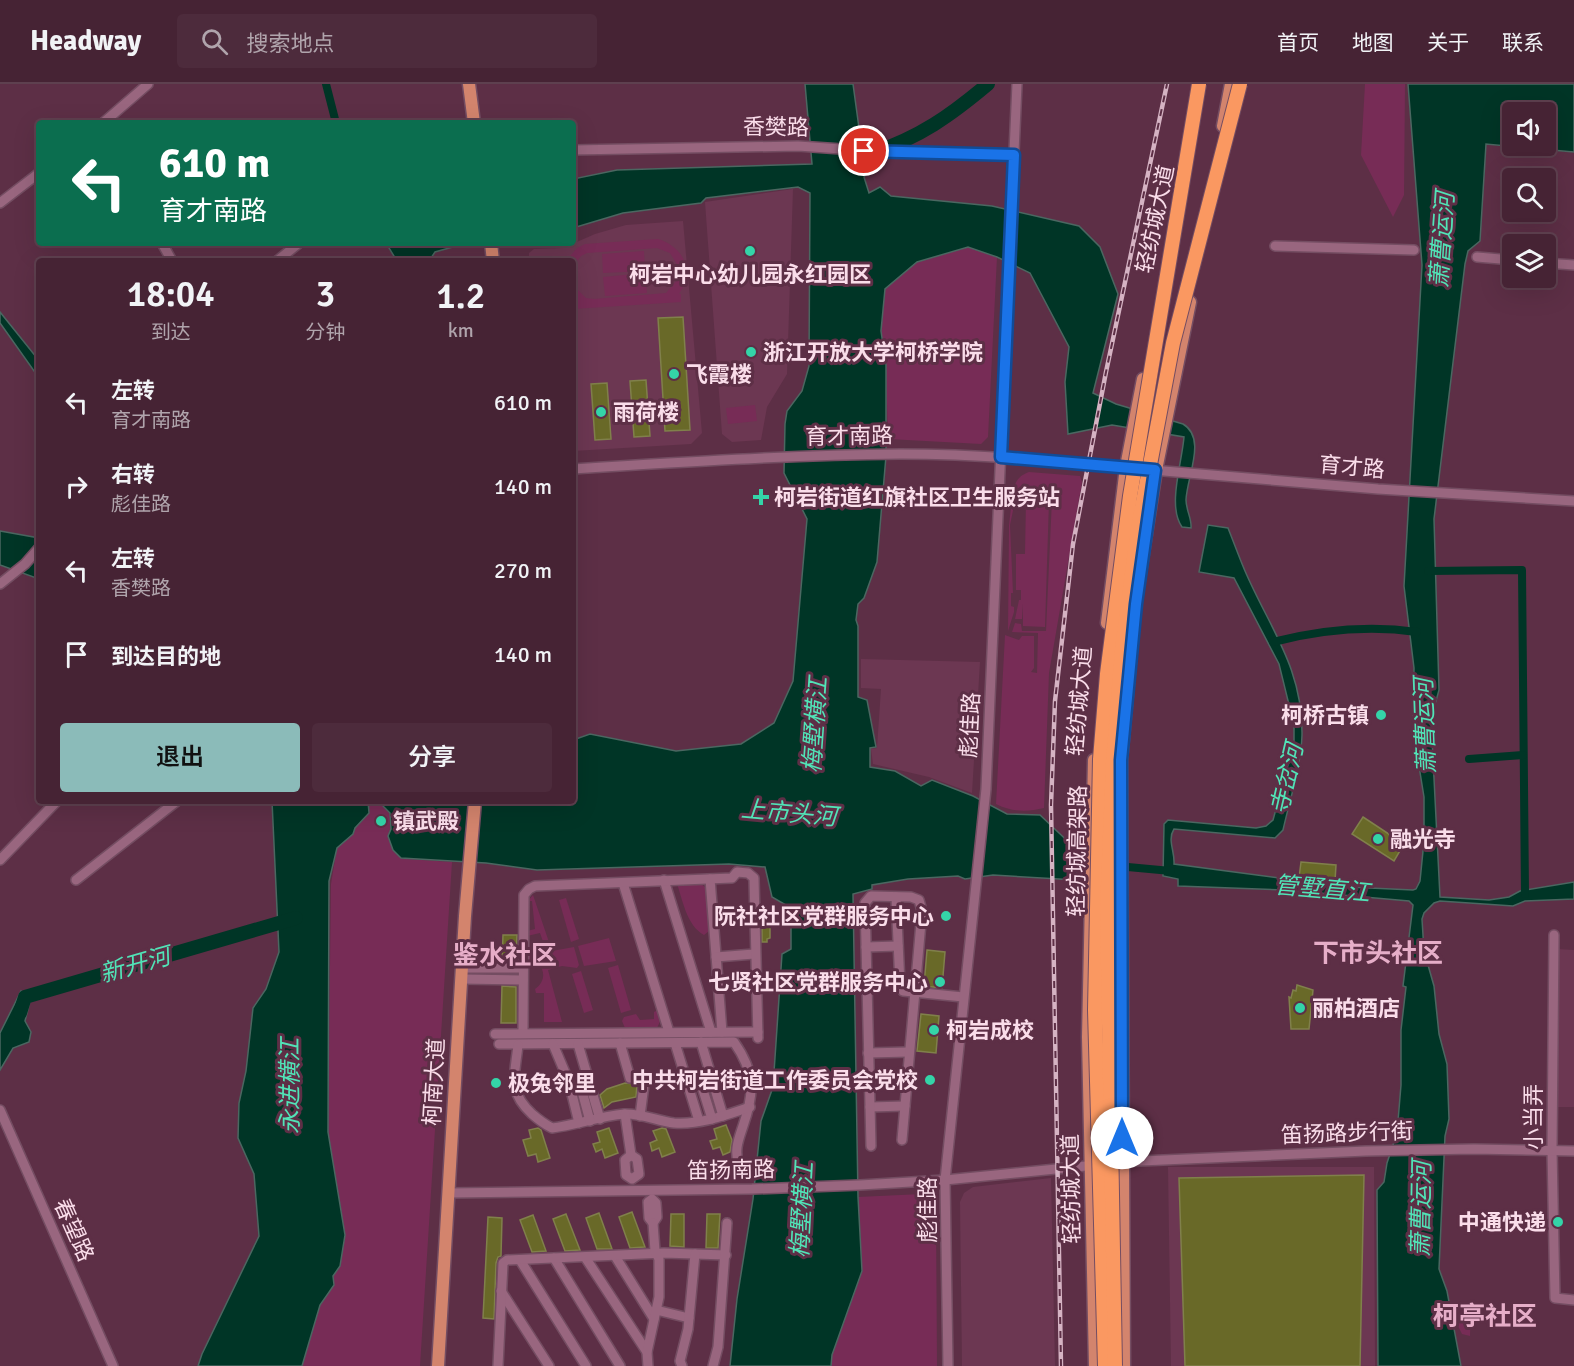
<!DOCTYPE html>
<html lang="zh">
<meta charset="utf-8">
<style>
body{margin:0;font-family:Signika,"Noto Sans SC",sans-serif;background:#4d2b3c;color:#f1f3f6;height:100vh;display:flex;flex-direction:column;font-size:22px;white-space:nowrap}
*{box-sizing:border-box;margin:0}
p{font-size:20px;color:#b0a4ac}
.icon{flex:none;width:33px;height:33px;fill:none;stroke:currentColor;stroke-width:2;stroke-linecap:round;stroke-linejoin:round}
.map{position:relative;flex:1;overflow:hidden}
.drawer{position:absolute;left:36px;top:174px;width:540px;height:546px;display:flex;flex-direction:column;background:#462334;border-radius:6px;box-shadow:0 6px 24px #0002,0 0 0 2px #5e404f}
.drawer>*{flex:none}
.hud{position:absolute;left:36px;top:36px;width:540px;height:126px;border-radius:6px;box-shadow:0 6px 24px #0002,0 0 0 2px #5e404f;background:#0b6e4f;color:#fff;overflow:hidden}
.fabs{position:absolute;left:1502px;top:18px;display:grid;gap:12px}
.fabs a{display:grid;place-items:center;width:54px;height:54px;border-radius:6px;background:#462334;box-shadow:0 6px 24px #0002,0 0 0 2px #5e404f;font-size:30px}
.pin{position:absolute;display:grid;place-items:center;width:51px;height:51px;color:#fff;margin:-26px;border:3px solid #fff;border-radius:50%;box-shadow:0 2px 6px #0007}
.me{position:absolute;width:66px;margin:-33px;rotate:0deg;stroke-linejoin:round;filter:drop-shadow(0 0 4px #0008)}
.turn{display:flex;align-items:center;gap:21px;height:126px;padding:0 24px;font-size:27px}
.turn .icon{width:78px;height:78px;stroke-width:2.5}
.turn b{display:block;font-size:42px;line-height:51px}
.eta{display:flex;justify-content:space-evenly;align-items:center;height:102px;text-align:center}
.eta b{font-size:36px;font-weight:600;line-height:42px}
.action{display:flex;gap:12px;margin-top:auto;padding:12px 24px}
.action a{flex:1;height:69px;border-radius:6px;background:#8bbbb9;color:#111;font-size:24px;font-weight:600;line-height:69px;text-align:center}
.action a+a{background:#4d2b3c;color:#f1f3f6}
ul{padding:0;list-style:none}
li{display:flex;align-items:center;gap:18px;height:84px;padding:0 24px}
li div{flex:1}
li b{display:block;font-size:22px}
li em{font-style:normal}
header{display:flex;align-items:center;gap:36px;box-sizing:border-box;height:84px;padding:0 30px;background:#462334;border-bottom:2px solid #5e404f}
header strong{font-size:28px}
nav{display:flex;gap:33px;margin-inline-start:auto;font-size:21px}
.search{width:420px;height:54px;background:#4d2b3c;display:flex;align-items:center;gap:15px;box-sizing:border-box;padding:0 21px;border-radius:6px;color:#b0a4ac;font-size:22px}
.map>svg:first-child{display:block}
.built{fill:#6c3752}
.green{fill:#772c56}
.water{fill:#003526;stroke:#4b6761;stroke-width:1.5;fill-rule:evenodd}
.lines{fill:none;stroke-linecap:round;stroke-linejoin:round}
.canal{stroke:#003526;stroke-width:8}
.river{stroke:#003526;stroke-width:14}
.building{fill:#696928;stroke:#80804b;stroke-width:1.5}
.minor-casing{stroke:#744d62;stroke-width:12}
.major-casing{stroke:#744d62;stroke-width:15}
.minor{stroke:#99667f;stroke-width:9}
.major{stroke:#d3846d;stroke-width:12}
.rail-casing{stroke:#d5b3c3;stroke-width:4.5}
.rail{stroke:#5d2f46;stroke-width:2;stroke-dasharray:7;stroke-linecap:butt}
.highway-bridge-casing{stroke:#744d62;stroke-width:16;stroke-linecap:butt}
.highway-bridge{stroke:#fa9861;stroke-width:14}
.route-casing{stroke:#114b97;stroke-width:15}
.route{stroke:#1a73e8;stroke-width:10}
.poi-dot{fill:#34d4a8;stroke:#5d2f46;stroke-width:2}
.labels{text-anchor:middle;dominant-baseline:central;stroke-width:6;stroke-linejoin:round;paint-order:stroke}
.street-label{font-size:22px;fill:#faddea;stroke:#5d2f46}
.poi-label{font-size:22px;font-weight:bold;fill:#faddea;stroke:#5d2f46;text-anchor:start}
.water-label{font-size:24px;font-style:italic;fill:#51e4b7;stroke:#5d2f46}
.quarter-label{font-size:26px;font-weight:bold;fill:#e6aec8;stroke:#5d2f46}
</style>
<header>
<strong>Headway</strong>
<div class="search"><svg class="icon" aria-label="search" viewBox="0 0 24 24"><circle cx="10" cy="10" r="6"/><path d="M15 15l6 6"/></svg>搜索地点</div>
<nav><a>首页</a><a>地图</a><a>关于</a><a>联系</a></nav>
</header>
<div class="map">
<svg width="1574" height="1282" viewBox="0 0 1574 1282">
<rect width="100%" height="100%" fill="#5d2f46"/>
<g class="built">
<path d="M793 105 787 290 767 323 761 356 732 358 722 350 705 118Z"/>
<path d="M683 137 702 349 691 360 573 367V177H529V169L534 165 563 164 595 150 626 141Z"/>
<path d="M861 575 980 578 972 709 929 693 873 680 871 665 877 664 881 605 861 604Z"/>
<path d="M1557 865 1574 866V1023H1558Z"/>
<path d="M1168 1083H1374L1375 1282H1171Z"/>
<path d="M1051 1094 1055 1282H962L960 1118 964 1109 973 1103Z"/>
</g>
<g class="green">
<path d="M1365 0H1405L1404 111 1393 133 1361 71Z"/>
<path d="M658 155C684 163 695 187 679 210H681V218L573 225V201L586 214 594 215 666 209 677 196 678 182 670 169 657 164 587 169 581 172 573 182V177H566L577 164 585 160Z"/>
<path d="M968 163 997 173 988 353 981 360 888 355 886 281 881 247 885 204 917 178Z"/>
<path d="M644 167 645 187 603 189 602 170Z"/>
<path d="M645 189 647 209 605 212 603 193Z"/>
<path d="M755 321 757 337 728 340 726 324Z"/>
<path d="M1029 388 1080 392 1082 398 1049 589 1044 724C1028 728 1011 728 996 720L1005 551 1019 556 1022 552H1034V584L1031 588 1037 589 1038 549 1012 548 1015 539 1021 540 1022 547H1046L1052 415 1012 413C1015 399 1016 393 1029 388Z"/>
<path d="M1012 415 1015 417 1010 441 1013 509H1011V522L1014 523V528L1008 547 1009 441Z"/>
<path d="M1026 416 1049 417 1045 543 1023 542V520L1022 535H1015L1019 516H1021V506H1016V470H1025Z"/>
<path d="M368 717H383V722L390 729 391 745 388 753 397 771 407 775 452 778 420 1282H302L320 1221 334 1201 333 1192 340 1182 345 1151 328 1048 331 800 337 764 353 750 355 744 369 729Z"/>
<path d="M676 797 699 798 707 805 709 847 704 851C686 841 683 816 676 797Z"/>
<path d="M533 811 552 867 574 863 579 881 577 884 562 882 548 886 562 938H544V909H536L535 905C549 895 544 878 528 875V870L546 866 540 849 527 852V847L535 845 532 817H528Z"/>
<path d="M566 814 579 855 571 858 559 816Z"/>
<path d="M609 854 616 877 584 882 578 862Z"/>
<path d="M618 881 631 926 621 929 608 884Z"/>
<path d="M581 887 593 926 584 929 572 890Z"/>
<path d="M658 926 662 933 657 944H625L622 937 624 933 636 930 640 936 654 935V928Z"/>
<path d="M922 1110 930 1116 936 1129 937 1282H831L832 1271 862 1187 858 1113Z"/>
<path d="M1463 1218H1471L1470 1252 1462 1250 1458 1242Z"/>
</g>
<g class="water">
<path d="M805 0H853L859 44 873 60 876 74 864 93 869 109 880 103 891 112 992 122 1079 142 1100 163 1118 210 1093 309 1116 320 1183 340C1207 354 1187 392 1186 416 1186 426 1192 435 1191 444L1182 443C1167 422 1182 379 1184 353L1112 341 1068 350 1065 298 1069 263 1030 189 997 173 968 163 917 178 885 205 881 247 886 281V372L877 478 864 514 858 520 856 536 858 542V613L867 616 876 663 870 664V683L895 687 921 702 932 696 973 712 1007 730 1040 731 1078 767 1076 796 993 791 965 795 958 792 908 795 872 801V805L853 810 858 1113 862 1187 832 1271 831 1282H730L737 1215 753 1115 761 1037 773 1003 782 870 791 865V824L772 813 765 783 729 780 537 786 486 779 401 774 393 766 388 752 391 745 390 729 383 722V717H573V656L590 650 676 667 741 660 774 639 793 597 807 435 784 389 785 340 787 327 802 307 809 282 810 109 798 103 706 114 701 119 623 129 573 144V95L617 86 812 80Z"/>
<path d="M1408 0H1574V68L1486 60 1480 157 1468 167 1465 180 1434 435 1439 606 1431 635 1440 813 1489 816 1509 813 1520 807 1574 798V815L1525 817 1513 822 1440 817 1434 819 1424 829 1422 835 1424 867 1434 902 1439 950 1447 980 1449 1035 1445 1052 1439 1185 1447 1207 1461 1282H1378L1377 1106 1384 1098 1387 1079 1397 1049 1401 1001V946L1406 903 1403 902 1413 821 1409 817 1285 806 1178 802V795L1163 792 1164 740 1168 736 1256 744 1266 742 1273 736 1294 659V641L1279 580 1234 494 1199 488 1208 441 1228 444C1234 459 1239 473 1245 487 1270 545 1303 584 1302 651 1301 682 1290 715 1283 746L1275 754 1174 745C1167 756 1175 767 1174 780L1348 803 1413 806 1416 805 1420 797 1424 757V713L1413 645 1414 584 1404 502 1422 181ZM1512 28H1545V62H1512Z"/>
<path d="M386 159H467L435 168 429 177H397Z"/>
<path d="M0 228 37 274 39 294 0 239Z"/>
<path d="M0 447 39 454V495L0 481Z"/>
<path d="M272 717H287L296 720 300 717H368L369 729 355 744 353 750 337 764 329 797 328 1048 345 1151 340 1182 333 1192 334 1201 320 1221 302 1282H198L202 1270 259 1152 254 1090 238 1054 239 1019 246 987 253 924 266 905 279 868Z"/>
<path d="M21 907 30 917 25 937 31 948 29 958 13 964 0 986V949Z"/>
</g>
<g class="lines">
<g class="canal">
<path d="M326 0 336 39"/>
<path d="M1428 487 1522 486 1525 810"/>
<path d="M1273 558C1320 546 1368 541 1417 548"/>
<path d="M1469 675 1523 671"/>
<path d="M1117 782 1171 787"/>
</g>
<g class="river">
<path d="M873 69C920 53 950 32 988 0"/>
<path d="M20 929 25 913 296 834"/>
</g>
</g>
<g class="building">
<path d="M683 233 690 346 665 347 658 234Z"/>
<path d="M646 296 650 352 634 353 630 297Z"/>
<path d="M607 299 611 355 595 356 591 300Z"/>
<path d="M1363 733 1404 760 1394 777 1352 750Z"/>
<path d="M1301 778 1336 781 1335 797 1299 794Z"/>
<path d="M762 831H770V854L767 855V858H762Z"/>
<path d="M503 851H517L516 877H502Z"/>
<path d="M927 866 945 868 942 904 924 902Z"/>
<path d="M1297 901 1313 906 1309 945H1291L1289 913 1291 914 1293 906 1296 907Z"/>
<path d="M502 902 516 903V939H501Z"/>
<path d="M921 930 939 932 936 969 917 967Z"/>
<path d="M625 999 637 1000 636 1013 612 1018 604 1024 600 1011 607 1005Z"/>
<path d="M726 1041 732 1056 730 1068 723 1071 720 1063 713 1065 710 1057 717 1055 714 1045Z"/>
<path d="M538 1044 541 1046 550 1074 538 1078 536 1070 528 1072 523 1056 531 1054 529 1046Z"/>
<path d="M609 1044 618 1069 605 1074 602 1065 596 1068 593 1060 600 1058 597 1048Z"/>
<path d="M662 1044 666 1045 675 1068 662 1073 659 1064 652 1067 650 1059 657 1056 653 1047Z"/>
<path d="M1364 1091 1360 1282H1185L1179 1094Z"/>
<path d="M632 1128 645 1163 630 1164 619 1133Z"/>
<path d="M599 1129 612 1165H597L586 1134Z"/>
<path d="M566 1130 580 1166 565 1167 553 1135Z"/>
<path d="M671 1130H684V1163L670 1162Z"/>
<path d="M707 1130H720L718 1164H706Z"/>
<path d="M533 1131 546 1167 532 1168 520 1136Z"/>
<path d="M488 1133 502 1134 501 1172 498 1173 496 1179 494 1235 483 1234Z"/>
</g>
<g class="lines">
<defs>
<g id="minor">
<path d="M103 39 148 0"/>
<path d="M573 66 798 62 885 68 1014 71"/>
<path d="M0 119 39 89"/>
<path d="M162 159 172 177"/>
<path d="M1275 162 1414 166"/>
<path d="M1477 173 1512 176"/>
<path d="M277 177 299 159"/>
<path d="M1545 179 1574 181"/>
<path d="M573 385C682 378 791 371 900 370 978 370 1055 377 1132 384"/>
<path d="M1152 386 1378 405 1574 417"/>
<path d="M0 500 25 480 39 464"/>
<path d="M0 776 57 717"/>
<path d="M710 795 722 948"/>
<path d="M76 796 177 717"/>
<path d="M664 796 711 948"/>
<path d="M623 799 669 948"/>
<path d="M896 813 900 901 903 907 963 913"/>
<path d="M1554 851 1552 1066 1555 1214 1574 1216"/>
<path d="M866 863 898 862"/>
<path d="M716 873 754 870"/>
<path d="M462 884H523"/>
<path d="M461 895 523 896"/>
<path d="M523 948 524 811 529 805 535 802 732 794 737 788 748 789 754 794 758 954"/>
<path d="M495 950 758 948"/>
<path d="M701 958 723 1032"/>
<path d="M620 959 630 994 645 993 640 1032"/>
<path d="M675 959 699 1037"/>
<path d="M499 960 734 958C755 988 755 1008 743 1042 738 1057 734 1066 739 1083"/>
<path d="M553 960 569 998 579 1039"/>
<path d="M578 960 600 1035"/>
<path d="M518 961C515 991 507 1007 532 1030 539 1036 544 1040 552 1044 576 1041 600 1032 624 1030 641 1029 657 1037 674 1039 700 1041 726 1031 750 1023"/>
<path d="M868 969 908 968"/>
<path d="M703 1006 712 1035"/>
<path d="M582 1007 590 1037"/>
<path d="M870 1023 905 1022"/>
<path d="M0 1026 113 1282"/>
<path d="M625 1030 631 1071"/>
<path d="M871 1062 865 819 871 812 911 813 919 816 922 827 902 1056"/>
<path d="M631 1071 637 1075 639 1090 632 1095 626 1091 625 1076Z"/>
<path d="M1118 1078 1366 1067 1474 1065 1574 1067"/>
<path d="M448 1109 752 1105 860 1101 945 1096 1096 1081"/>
<path d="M652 1115 656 1119 657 1133 653 1139 649 1134 648 1118Z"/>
<path d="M615 1172 654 1235"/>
<path d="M585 1173 647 1268"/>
<path d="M554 1174 620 1282"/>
<path d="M520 1176 586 1282"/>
<path d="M501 1207 549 1282"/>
<path d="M656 1226 689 1234"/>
<path d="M498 1282 503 1179 507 1176 664 1169 726 1171"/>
<path d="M648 1282 647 1268 659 1213V1175L655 1167 653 1139"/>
<path d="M682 1282 680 1277 688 1245 695 1170"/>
<path d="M713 1282 718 1263 727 1139"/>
<path d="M948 1282 945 1096 986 705 1017 0"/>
</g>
<g id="major">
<path d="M469 0 474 39"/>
<path d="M1223 42 1231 0"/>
<path d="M491 159 493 177"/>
<path d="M1107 539 1126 383 1143 295"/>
<path d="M1094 676 1088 953 1095 1282"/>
<path d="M438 1282 465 832 475 717"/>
<path d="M1124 1282 1121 676 1135 520 1156 386 1190 218"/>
</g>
</defs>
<use href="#minor" class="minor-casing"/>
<use href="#major" class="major-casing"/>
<use href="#minor" class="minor"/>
<use href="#major" class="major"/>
<defs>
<path id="rail" d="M1061 1282 1051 721 1055 617 1073 460 1106 288 1167 0"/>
</defs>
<use href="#rail" class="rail-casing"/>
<use href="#rail" class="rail"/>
<defs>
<g id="highway-bridge">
<path d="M1105 1282 1095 926 1100 675 1107 590 1130 412 1199 0"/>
<path d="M1115 1282 1107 825 1113 677 1122 565 1138 444 1173 259 1240 0"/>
</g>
</defs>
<use href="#highway-bridge" class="highway-bridge-casing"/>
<use href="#highway-bridge" class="highway-bridge"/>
</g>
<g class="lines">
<defs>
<path id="route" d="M864 67 1014 71 1001 373 1155 386 1136 520 1121 676 1122 1054"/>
</defs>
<use href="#route" class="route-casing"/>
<use href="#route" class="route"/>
</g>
<g class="poi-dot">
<circle cx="750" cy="167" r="6"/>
<circle cx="751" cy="268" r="6"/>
<circle cx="674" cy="290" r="6"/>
<circle cx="601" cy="328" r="6"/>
<path d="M758 404h6v6h6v6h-6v6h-6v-6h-6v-6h6z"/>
<circle cx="1381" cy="631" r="6"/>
<circle cx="381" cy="737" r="6"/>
<circle cx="1378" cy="755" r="6"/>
<circle cx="946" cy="832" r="6"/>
<circle cx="940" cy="898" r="6"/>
<circle cx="1300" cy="924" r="6"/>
<circle cx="934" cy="946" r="6"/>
<circle cx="930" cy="996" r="6"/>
<circle cx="496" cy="999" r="6"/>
<circle cx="1558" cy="1138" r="6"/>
</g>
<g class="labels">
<g class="street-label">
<text transform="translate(776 43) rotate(1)">香樊路</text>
<text transform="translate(1155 135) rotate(-78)">轻纺城大道</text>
<text transform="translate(849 352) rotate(-1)">育才南路</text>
<text transform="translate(1352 383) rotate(5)">育才路</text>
<text transform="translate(1079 617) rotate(-85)">轻纺城大道</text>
<text transform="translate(970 641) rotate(-87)">彪佳路</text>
<text transform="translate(1077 767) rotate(-89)">轻纺城高架路</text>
<text transform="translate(434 998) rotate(-87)">柯南大道</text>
<text transform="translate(1533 1033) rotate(-90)">小当弄</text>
<text transform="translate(1347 1049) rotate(-2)">笛扬路步行街</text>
<text transform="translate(731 1086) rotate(-1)">笛扬南路</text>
<text transform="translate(1071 1105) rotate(-91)">轻纺城大道</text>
<text transform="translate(927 1126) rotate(-90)">彪佳路</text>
<text transform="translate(74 1146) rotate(66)">春望路</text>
</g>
<g class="poi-label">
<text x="750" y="190" text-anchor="middle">柯岩中心幼儿园永红园区</text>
<text x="763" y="268">浙江开放大学柯桥学院</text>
<text x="686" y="290">飞霞楼</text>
<text x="613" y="328">雨荷楼</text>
<text x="774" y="413">柯岩街道红旗社区卫生服务站</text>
<text x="1369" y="631" text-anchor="end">柯桥古镇</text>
<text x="393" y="737">镇武殿</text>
<text x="1390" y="755">融光寺</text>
<text x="934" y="832" text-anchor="end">阮社社区党群服务中心</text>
<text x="928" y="898" text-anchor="end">七贤社区党群服务中心</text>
<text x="1312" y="924">丽柏酒店</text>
<text x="946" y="946">柯岩成校</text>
<text x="918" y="996" text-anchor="end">中共柯岩街道工作委员会党校</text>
<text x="508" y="999">极兔邻里</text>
<text x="1546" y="1138" text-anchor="end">中通快递</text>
</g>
<g class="water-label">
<text transform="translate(1442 156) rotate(-86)">萧曹运河</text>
<text transform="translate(815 641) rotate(-86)">梅墅横江</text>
<text transform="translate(1425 642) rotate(-92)">萧曹运河</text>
<text transform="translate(1287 695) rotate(-77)">寺岔河</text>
<text transform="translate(789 729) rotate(5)">上市头河</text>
<text transform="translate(1322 805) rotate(5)">管墅直江</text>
<text transform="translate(135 881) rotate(-16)">新开河</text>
<text transform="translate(290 1002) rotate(-90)">永进横江</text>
<text transform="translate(1421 1125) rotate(-89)">萧曹运河</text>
<text transform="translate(802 1126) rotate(-87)">梅墅横江</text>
</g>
<g class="quarter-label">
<text x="1378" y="870">下市头社区</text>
<text x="505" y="872">鉴水社区</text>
<text x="1485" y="1233">柯亭社区</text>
</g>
</g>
</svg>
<div class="fabs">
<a><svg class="icon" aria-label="sound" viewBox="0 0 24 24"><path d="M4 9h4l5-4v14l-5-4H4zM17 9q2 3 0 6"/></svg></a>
<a><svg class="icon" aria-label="search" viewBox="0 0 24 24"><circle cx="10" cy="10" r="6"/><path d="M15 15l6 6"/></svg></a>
<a><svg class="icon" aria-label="layers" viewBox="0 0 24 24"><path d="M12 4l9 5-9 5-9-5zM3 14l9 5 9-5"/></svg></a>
</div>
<div class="pin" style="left:864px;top:67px;background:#d93025"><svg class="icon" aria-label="arrive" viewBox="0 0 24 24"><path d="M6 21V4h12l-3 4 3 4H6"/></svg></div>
<svg class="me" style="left:1122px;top:1054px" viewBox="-20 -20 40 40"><circle r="19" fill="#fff"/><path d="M0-13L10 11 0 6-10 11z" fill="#1a73e8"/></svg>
<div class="hud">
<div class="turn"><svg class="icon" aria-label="left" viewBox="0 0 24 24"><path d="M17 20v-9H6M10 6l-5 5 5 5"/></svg><div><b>610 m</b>育才南路</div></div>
</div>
<section class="drawer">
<div class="eta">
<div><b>18:04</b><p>到达</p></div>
<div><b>3</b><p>分钟</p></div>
<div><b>1.2</b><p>km</p></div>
</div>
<ul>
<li><svg class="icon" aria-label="left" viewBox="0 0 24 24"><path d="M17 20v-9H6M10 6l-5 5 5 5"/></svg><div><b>左转</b><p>育才南路</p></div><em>610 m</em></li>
<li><svg class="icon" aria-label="right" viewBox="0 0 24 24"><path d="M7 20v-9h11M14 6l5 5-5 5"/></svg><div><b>右转</b><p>彪佳路</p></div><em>140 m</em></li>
<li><svg class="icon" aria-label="left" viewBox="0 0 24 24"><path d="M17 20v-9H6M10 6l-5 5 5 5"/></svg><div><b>左转</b><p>香樊路</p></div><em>270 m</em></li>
<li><svg class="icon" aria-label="arrive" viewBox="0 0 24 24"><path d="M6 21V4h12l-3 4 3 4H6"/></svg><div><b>到达目的地</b></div><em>140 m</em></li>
</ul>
<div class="action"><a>退出</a><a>分享</a></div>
</section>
</div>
